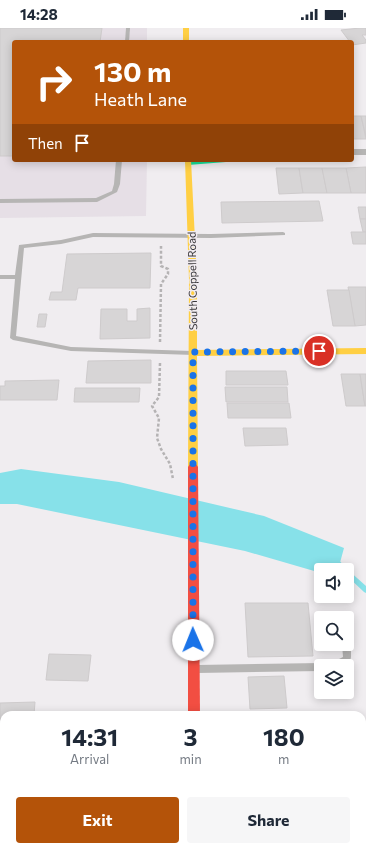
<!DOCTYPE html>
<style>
body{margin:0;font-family:Commissioner,sans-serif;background:#f6f6f7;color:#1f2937;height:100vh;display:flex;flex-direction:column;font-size:15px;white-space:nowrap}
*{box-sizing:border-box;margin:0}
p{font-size:13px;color:#747a83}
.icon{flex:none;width:22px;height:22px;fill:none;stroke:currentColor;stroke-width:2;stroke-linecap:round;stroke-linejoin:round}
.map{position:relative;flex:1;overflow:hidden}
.side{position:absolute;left:0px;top:683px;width:366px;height:140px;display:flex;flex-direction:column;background:#fff;border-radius:12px 12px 0 0;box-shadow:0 2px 10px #0003}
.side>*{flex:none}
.top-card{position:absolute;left:12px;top:12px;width:342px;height:122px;border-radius:4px;box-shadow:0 2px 10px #0003;background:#b45309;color:#fff;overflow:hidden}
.tools{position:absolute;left:314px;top:535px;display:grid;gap:8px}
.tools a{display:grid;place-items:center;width:40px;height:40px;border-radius:4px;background:#fff;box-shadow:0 2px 10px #0003;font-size:20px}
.pin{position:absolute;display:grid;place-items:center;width:34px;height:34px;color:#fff;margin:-17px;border:2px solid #fff;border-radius:50%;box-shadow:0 1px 4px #0007}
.me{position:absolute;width:44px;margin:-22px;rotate:359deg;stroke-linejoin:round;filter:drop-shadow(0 0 3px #0008)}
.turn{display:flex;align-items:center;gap:14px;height:84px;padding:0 16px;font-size:18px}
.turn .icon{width:52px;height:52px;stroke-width:2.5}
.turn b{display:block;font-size:28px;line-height:34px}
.then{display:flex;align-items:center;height:38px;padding:0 16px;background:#0003;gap:8px;font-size:15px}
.eta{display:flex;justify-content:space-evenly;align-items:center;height:68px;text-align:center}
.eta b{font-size:24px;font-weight:700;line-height:28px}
.button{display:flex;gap:8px;margin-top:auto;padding:8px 16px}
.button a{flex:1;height:46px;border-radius:4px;background:#b45309;color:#fff;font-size:16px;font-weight:700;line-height:46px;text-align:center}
.button a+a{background:#f6f6f7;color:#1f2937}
.status{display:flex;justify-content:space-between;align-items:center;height:28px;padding:0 20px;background:#fff;direction:ltr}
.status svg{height:11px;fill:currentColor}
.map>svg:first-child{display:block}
.built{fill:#e6dfe6}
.water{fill:#87e1e9}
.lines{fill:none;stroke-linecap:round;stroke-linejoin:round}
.stream{fill:#87e1e9;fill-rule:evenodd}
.building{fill:#d7d5d6;stroke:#cecbcc}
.path{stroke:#b5b3b4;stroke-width:2.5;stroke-dasharray:3 2;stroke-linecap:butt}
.lane{fill:#b6b5b4;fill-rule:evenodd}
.street{fill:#b6b5b4;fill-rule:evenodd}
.fast{fill:#16e098;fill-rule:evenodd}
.slow{fill:#ffcf43;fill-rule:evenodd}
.jam{fill:#f24e42;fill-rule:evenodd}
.route{stroke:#1a73e8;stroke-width:7;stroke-dasharray:0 12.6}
.labels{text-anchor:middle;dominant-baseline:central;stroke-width:3;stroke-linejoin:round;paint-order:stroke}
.street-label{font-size:11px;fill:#3b393b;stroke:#f1ecf1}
</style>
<div class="status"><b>14:28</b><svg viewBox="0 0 49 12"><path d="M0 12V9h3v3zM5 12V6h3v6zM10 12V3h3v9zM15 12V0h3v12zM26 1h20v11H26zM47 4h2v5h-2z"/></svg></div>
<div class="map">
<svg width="366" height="823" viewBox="0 0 366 823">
<rect width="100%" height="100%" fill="#f0edf0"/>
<path class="built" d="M0 0H147V14H14V132H147L146 188 0 190Z"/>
<path class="water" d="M21 441 119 454 264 488 344 520 338 542H321V545L245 523 17 476H0V445Z"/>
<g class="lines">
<path class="stream" d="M334 528 336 529 348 542 366 558V565L364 564 347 548V542H341L332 533 331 531 332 529Z"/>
</g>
<g class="building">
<path d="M0 0H102L100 14H14V128H0Z"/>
<path d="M360 0H366V7H362L366 12V15L352 17V14H350L341 2Z"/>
<path d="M352 88H361L366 111H352Z"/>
<path d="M361 88H366V108Z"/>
<path d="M366 139V165H351L346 140Z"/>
<path d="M276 140H299L303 165 279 166Z"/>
<path d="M299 140H322L327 165H303Z"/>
<path d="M322 140H346L351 165H327Z"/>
<path d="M319 173 323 193 222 195 221 174Z"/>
<path d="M358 179H366V191H360Z"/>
<path d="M360 191H366V204H363Z"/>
<path d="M351 204H366V216H353Z"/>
<path d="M151 225 150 260H78L76 272H49L51 264H62L67 226Z"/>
<path d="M348 259H366V297L355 298Z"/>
<path d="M327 262H349L355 298H333Z"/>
<path d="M150 280V310L100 311 101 281H127V293H137V281Z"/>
<path d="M39 286H47L45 299H37Z"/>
<path d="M151 332V355H86L88 333Z"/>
<path d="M226 343H286L288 357H226Z"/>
<path d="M341 346H360L365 378H346Z"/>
<path d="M360 346H366V378H365Z"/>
<path d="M59 352 57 372H0V358H5V353Z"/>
<path d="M225 359H287L288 374H226Z"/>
<path d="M75 360H140L139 374H74Z"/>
<path d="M227 375H289L291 390H228Z"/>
<path d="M243 400H286L288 417 245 418Z"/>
<path d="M245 575H308L313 628 248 629Z"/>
<path d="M49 626 91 627 88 653 46 652Z"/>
<path d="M284 648 287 680 250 681 248 649Z"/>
<path d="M35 674 34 687H4V708H0V675Z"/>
</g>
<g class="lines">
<g class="path">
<path d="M160 314 161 256 168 246V241L161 238V218"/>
<path d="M160 335 159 369 152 378 159 390 157 410 161 421 170 436 173 451"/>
</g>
<g class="lane">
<path d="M126 0H130L129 14H125Z"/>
<path d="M116 132H122L120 156 117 164 97 174 0 175V171L96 170 112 163 114 156Z"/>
<path d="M283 204 285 205V207L211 210 93 209 61 216 24 220 16 308 71 319 192 323H194L195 325 194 327 71 323 13 312 10 310 15 251H0V247H15L19 217 61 212 93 205 211 206Z"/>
<path d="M347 613H349C351 617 351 622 351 626 352 639 340 638 330 638L331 635 343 629 342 616H347Z"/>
<path d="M321 635 324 636 325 638H321V643L197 645 194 644 193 641 194 638 197 637Z"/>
<rect x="106" y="819" width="10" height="4"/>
</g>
<g class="street">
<rect x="352" y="121" width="14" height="6"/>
<path d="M168 819H187L186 823H167Z"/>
<path d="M206 819H226L227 823H207Z"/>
</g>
<path class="fast" d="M200 132H229L226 134 188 137 185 135 188 133Z"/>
<g class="slow">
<rect x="183" y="0" width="6" height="14"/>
<path d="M185 132H191L197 252V322L366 320V326L197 328 198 439 196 442H190L188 439 189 252Z"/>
<rect x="0" y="789" width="4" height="12"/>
</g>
<g class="jam">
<path d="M193 435 196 436 198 439 200 687H188V439L190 436Z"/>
<rect x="362" y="782" width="4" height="12"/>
</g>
</g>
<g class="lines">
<path class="route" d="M193 612V324L319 323"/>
</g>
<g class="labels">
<g class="street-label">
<text transform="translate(192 253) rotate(-91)">South Coppell Road</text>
</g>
</g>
</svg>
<div class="tools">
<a><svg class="icon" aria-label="sound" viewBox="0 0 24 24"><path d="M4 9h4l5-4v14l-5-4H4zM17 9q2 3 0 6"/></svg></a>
<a><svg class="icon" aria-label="search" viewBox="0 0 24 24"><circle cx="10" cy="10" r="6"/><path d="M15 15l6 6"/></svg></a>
<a><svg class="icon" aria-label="layers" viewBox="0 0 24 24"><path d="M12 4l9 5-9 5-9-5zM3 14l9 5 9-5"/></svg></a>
</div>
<div class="pin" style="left:319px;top:323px;background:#d93025"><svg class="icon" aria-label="arrive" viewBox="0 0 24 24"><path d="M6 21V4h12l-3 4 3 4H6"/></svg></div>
<svg class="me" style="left:193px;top:612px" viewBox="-20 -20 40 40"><circle r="19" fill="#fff"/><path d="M0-13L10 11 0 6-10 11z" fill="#1a73e8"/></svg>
<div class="top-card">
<div class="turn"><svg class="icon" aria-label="right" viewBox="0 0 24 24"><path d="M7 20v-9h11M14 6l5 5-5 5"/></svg><div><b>130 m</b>Heath Lane</div></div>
<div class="then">Then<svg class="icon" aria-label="arrive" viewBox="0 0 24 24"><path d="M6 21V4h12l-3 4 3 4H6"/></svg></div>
</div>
<section class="side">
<div class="eta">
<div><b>14:31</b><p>Arrival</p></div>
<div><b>3</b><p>min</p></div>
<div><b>180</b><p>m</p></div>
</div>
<div class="button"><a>Exit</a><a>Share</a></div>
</section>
</div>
